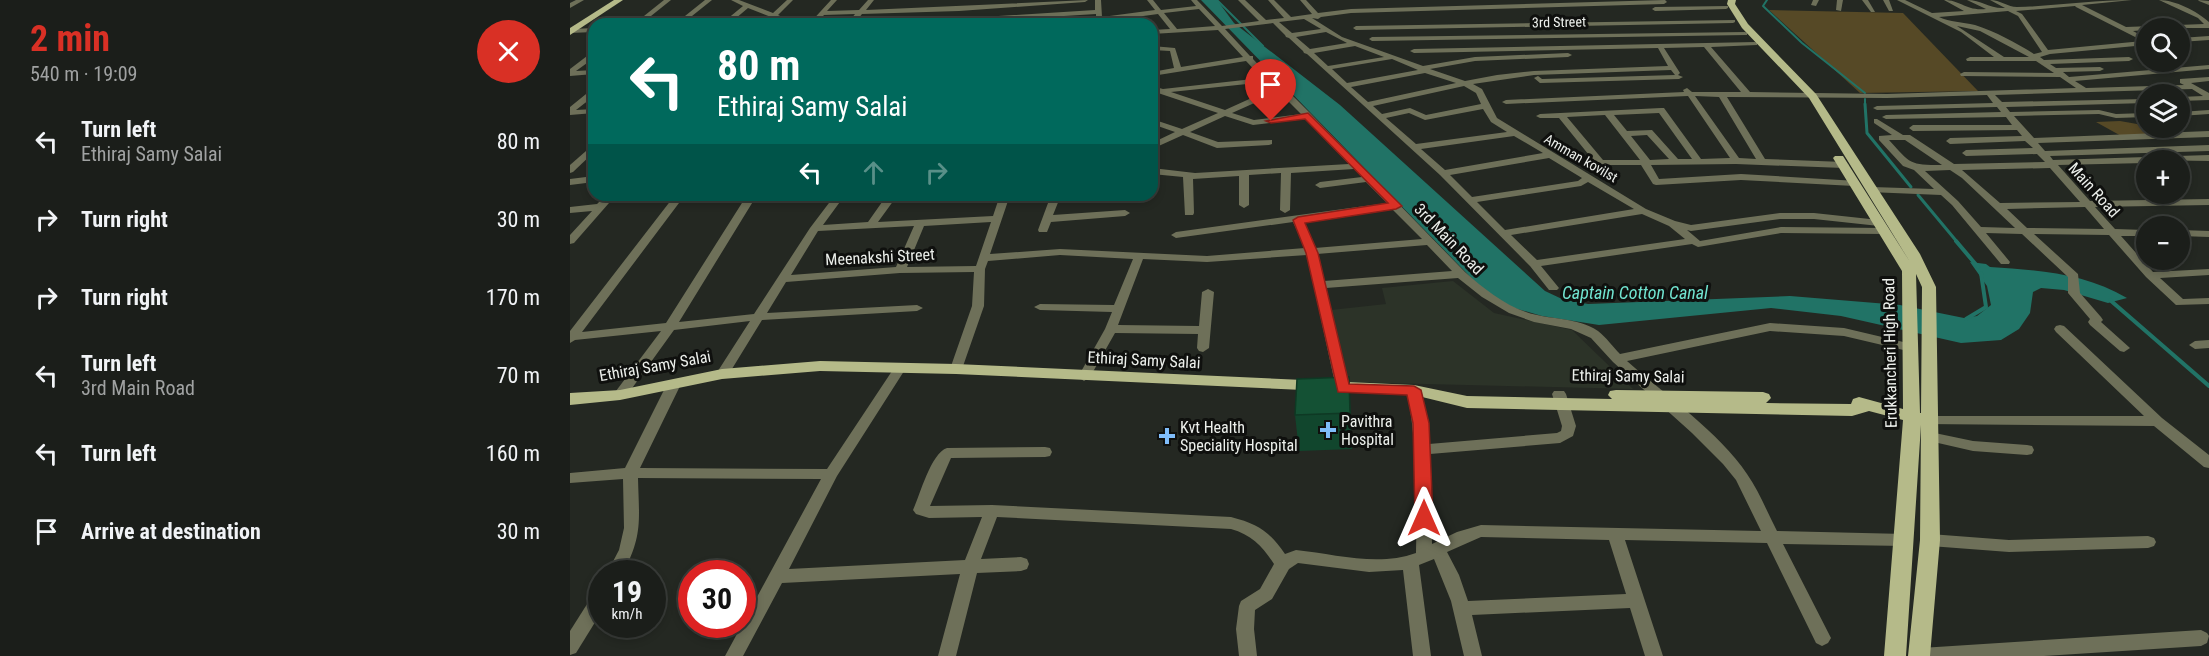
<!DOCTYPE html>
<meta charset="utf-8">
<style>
body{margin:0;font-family:"Roboto Condensed",sans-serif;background:#242723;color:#f1f3f6;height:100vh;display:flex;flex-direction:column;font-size:22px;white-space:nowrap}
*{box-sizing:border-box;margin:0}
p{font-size:20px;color:#a0a2a2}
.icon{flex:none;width:33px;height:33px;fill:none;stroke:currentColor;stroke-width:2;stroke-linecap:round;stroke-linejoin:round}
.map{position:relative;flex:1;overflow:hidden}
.panel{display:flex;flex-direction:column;background:#1b1e1a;width:570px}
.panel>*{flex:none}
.banner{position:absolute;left:18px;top:18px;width:570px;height:183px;border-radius:18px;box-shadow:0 3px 9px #0003,0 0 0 2px #393c39;background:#00695c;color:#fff;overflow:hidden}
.fabs{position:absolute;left:1566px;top:18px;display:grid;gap:12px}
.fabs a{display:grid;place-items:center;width:54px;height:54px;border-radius:50%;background:#1b1e1a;box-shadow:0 3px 9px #0003,0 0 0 2px #393c39;font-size:30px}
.speed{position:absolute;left:18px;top:560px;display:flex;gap:12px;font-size:30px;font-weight:700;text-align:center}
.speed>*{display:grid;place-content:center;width:78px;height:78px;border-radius:50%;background:#1b1e1a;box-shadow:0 3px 9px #0003,0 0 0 2px #393c39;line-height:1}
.speed small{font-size:15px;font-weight:400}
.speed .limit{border:9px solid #d22;background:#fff;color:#111}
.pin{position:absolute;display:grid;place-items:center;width:51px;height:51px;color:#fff;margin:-62px -26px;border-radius:50% 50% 50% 0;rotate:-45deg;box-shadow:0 0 6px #0007}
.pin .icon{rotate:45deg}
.me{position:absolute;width:66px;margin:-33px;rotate:0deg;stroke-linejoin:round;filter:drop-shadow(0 0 4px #0008)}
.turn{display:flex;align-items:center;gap:21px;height:126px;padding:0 30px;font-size:27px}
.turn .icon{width:78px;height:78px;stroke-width:2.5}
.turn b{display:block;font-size:42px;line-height:51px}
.lanes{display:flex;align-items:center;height:57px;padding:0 30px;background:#0003;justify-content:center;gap:30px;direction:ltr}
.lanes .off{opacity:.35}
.round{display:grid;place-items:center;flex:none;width:63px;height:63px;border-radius:32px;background:#242723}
.headline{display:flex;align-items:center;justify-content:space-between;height:102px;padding:0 30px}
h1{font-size:36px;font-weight:700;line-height:45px;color:#d93025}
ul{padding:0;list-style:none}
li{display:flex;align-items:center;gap:18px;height:78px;padding:0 30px}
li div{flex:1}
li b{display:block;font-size:22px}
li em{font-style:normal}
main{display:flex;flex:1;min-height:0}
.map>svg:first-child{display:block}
.built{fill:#2c3328}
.green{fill:#564926}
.water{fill:#217366}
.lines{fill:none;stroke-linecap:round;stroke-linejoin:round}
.stream-far2{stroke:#217366;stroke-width:2}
.stream-far1{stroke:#217366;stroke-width:3}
.stream{stroke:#217366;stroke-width:4}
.minor{fill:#6e7059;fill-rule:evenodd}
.major{fill:#b5ba89;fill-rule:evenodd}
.wall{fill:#11462d}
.building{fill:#145134;stroke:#0e3924;stroke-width:1.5}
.route{fill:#d93025;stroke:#8d1f18;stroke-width:1.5}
.poi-dot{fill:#7fbdfa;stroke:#0f100e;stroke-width:2}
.labels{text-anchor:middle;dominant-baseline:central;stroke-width:6;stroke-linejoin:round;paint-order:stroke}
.far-street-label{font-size:14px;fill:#edf0ec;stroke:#0f100e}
.street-label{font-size:16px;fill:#edf0ec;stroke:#0f100e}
.poi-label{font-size:16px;fill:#edf0ec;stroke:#0f100e;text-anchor:start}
.water-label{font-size:18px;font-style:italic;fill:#71e4d0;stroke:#0f100e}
</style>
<main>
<section class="panel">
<div class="headline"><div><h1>2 min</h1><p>540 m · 19:09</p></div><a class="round" style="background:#d93025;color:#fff"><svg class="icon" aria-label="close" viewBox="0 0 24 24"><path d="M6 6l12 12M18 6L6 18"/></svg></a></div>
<ul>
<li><svg class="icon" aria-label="left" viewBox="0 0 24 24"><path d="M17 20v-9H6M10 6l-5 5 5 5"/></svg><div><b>Turn left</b><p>Ethiraj Samy Salai</p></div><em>80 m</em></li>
<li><svg class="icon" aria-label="right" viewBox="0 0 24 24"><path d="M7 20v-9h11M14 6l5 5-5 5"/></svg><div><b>Turn right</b></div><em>30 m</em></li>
<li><svg class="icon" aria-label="right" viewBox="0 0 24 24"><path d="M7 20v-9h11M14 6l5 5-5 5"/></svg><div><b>Turn right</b></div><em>170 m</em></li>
<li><svg class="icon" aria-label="left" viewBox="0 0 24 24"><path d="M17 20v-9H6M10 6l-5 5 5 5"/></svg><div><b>Turn left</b><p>3rd Main Road</p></div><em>70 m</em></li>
<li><svg class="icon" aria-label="left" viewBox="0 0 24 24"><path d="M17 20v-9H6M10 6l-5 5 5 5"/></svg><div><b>Turn left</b></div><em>160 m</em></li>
<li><svg class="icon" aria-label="arrive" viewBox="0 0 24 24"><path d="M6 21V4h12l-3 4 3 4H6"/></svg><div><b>Arrive at destination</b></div><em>30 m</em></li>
</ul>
</section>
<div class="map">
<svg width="1639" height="656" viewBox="0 0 1639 656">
<rect width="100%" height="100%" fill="#242822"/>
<path class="built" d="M883 281 924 313 1002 330 1063 389 777 382 761 310 816 304 812 288Z"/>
<g class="green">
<path d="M1199 10 1333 13 1408 91 1290 93Z"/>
<path d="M1550 121 1567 124 1589 136 1553 137 1526 122Z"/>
</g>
<path class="water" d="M631 0H647L664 23 770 105 975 291 992 299 1018 304 1220 296 1330 305 1394 318 1407 316 1421 305 1417 286 1400 262 1416 264 1420 267C1467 270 1515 273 1557 298L1538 303 1494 290 1471 288 1463 292 1460 313 1449 329 1431 340 1391 343 1271 316 1201 308 1029 325 972 316 944 308 915 292Z"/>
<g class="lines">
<g class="stream-far2">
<path d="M647 0 693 46"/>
<path d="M1197 0 1193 6 1232 43 1295 93"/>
<path d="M1295 99V106"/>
</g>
<g class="stream-far1">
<path d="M1295 104 1297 133 1341 187"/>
<path d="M1348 195 1388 243"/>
</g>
<g class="stream">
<path d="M1386 241 1408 267"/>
<path d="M1540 300 1639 386"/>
<path d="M1396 319 1416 307 1411 273"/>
</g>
<g class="minor">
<path d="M6 0H14L0 8V3Z"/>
<path d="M94 0H101L71 24H64Z"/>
<path d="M135 0H142L112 24H105Z"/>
<path d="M161 0H169L203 13 217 0H223L208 15 228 24H219L178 8 159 24H126L129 22 156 20 173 6Z"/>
<path d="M261 0H267L257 11 289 10 298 0H304L296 10 518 0 515 2 389 11 292 14 284 24H277L285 14 254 15 246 24H239Z"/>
<path d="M525 0H531L532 17 585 10 577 0H583L591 10 626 6 621 0H627L652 26 689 21 668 0H675L696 20 714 18 698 0H704L721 17 742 14 730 0H736L748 13 781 9 1095 0 1097 2 1094 4 781 13 751 17 748 19 742 18 772 37 853 66 905 57 998 53 1002 55 998 57 905 61 860 69 895 81 927 75 964 71 1098 66 1088 48 844 53 840 51 844 49 1185 42 1187 43V45L1141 47 1180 92 1317 94 1506 88 1490 77 1391 76 1390 74 1394 72 1484 73 1466 61H1397L1396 59 1400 57H1424L1391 32 1327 0H1335L1362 13 1394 11 1374 0C1391 0 1395 11 1416 9L1397 0C1412 0 1419 9 1435 8L1420 0C1430 0 1438 7 1447 7 1486 6 1524 0 1562 0L1512 5 1556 27 1634 24 1628 18 1589 0C1605 0 1627 11 1639 22V28H1576V30L1563 31 1576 38V45L1480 54 1470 57 1474 60 1559 57 1563 59 1559 61 1480 64 1486 68 1530 67 1534 69 1530 71 1493 72 1499 77 1639 65V69L1505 81 1516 88 1614 85 1610 83V79L1639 77V81L1621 83 1639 93V100L1610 101V97L1633 96 1622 89 1425 95 1432 102 1576 99V103L1436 107 1440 112 1529 110 1546 114 1576 113V117L1546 118 1529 114 1444 116 1464 138 1639 131V137L1468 143 1475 151 1639 145V151L1480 156 1483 160 1639 155V161L1576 160V163L1488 165 1520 201 1639 199V205L1525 207 1545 229 1576 230V236H1551L1583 272 1639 269V275L1590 278 1613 299 1639 298V304L1606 305 1576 277 1539 235 1464 234 1508 274 1510 293 1531 317 1533 320 1531 322 1560 348 1554 352 1550 351 1520 325 1518 322 1520 319 1498 293V277L1452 234 1416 233 1440 262 1439 264H1431L1382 205 1371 195 1299 192V188L1302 187 1364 189 1344 170 1333 166 1309 140V136L1322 135 1304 123V119H1307L1333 135H1340L1384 164 1475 162 1467 154 1396 156 1392 153 1396 150 1463 148 1455 141 1380 144 1376 141 1380 138 1452 136 1447 130 1343 131 1339 128 1343 125H1442L1436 117 1316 119 1312 117 1316 115 1431 112 1427 107 1307 110 1303 108 1307 106 1423 103 1417 95 1317 98 1157 97 1195 159 1274 162 1279 165 1274 168 1166 164 1081 165 1089 179 1171 174 1287 181 1289 183 1284 186 1171 180 1086 185 1083 184 1071 165H1027L989 118H970L966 116 970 114 1091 108H1094L1131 159 1160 158 1118 96 936 104 932 102 936 100 1114 92 1113 90 1117 88 1122 92H1171L1134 47 1094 48 1110 73 1108 75 1113 77 1109 79 970 83 964 78 968 76 972 79 1105 75 1101 70 964 75 903 84 912 89 927 118 1076 209 1105 221 1121 225 1210 213H1244L1309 220 1314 223 1309 226 1244 219H1210L1121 231 1117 230 1130 241 1211 227 1314 228 1319 231 1314 234 1211 233 1128 247 1122 244 971 266 989 288 987 290H979L960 266 870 175 737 54 734 53 733 51 719 38 716 37 715 35 703 23 655 29 680 56H683V59L701 78 719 92 741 114 895 272C913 288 933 304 956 312 979 320 1008 317 1028 331 1036 337 1043 347 1050 354L1200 323 1274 328 1346 345 1348 348 1346 351 1342 352 1274 336 1200 331 1057 361C1094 394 1150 433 1177 474 1189 491 1197 512 1207 531L1335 534 1341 536 1343 540 1341 544 1335 546 1213 544 1261 638 1258 643 1252 646 1246 643 1197 543 1055 540 1093 656H1075L1060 608 902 615 912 656H894L881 601 864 559 849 565 861 656H843L833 570 799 572 728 563 719 569 702 599 685 610 684 629 687 656H669L666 629 669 606 671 601 690 589 704 564C693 547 682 535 661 529L427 517 411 559 451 557 457 559 459 564 457 569 451 571 407 573 386 656H368L390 574 212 583 173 656H155L251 479 68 478C69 520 73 535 53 573H37L49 550 54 528 53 479 0 483V473L55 468 97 384 104 380 111 384 70 468 257 469 326 365 330 364 336 368 267 476 219 569 395 560 412 517 359 518 346 514 343 510C350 495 361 453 377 448L475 447 480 448 482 452 480 456 475 457 381 458 360 506 422 505 661 517C688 524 699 531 715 554L726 550C765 554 808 567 846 553 847 498 847 444 837 390L844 386 851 390 859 444 987 433 991 431 992 426 982 394 984 391H994L996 394 1006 426 1003 436 990 443 860 454 862 544 887 532 911 525 1191 531 1166 480 1153 464 1122 433 1043 362 1021 338 1001 329 964 322 939 313 912 297 888 278 756 288 780 388 773 392 766 388 737 255 637 262 573 259 548 325 629 326 632 292 638 289 644 292 639 348 633 352 629 351 627 348 628 334 545 333 520 377 514 381 508 377 535 329 542 312 470 310 464 307 470 304 544 305 563 259 490 255 418 261 415 269 414 306 392 369 386 373 380 369 402 306 404 272 330 273 216 282 197 313 347 305 353 308 347 311 192 320 157 377 152 378 146 374 180 321 104 330 55 398H45L43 395 91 331 5 340 0 343V331L105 195H115L12 332 96 323 177 195H187L109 322 184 314 240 228 265 195H275L253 225 298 222 317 195H366L361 198 324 200 308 222 423 216 430 195H440L420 254 490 249 637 256 735 248 723 222 606 238 601 235 606 232 817 203 796 182 750 188 745 185 750 182 792 177 784 169 721 173 720 210 715 213 710 210 711 173 679 175V205L674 208 669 205V176L623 179 624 213 623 215H615L613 177 582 174V168L625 173 779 164 735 119 683 125 655 116 620 132 648 142 702 140V144L699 145 647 148 613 135 582 149V143L605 132 582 124V119L612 129 648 113 582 91V86L593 89 692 78 676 61 582 76V72L604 68 600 51 582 50V46L605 48 611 67 673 57 648 30 582 34V30L600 29 588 14 529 22 526 20V14L366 24H331L334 22 525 10ZM1505 6 1506 7 1573 41 1478 50 1452 14 1446 11ZM629 9 645 26 607 29 594 13ZM1438 11 1448 16 1472 52 1464 54C1445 42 1426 32 1405 25 1392 22 1380 22 1369 17ZM734 19 751 29 722 33 709 22ZM1387 26 1410 31 1459 57H1434ZM756 32 777 43 740 49 726 37ZM785 46 814 57 758 66 744 53ZM822 59 848 70 777 83 762 69ZM855 73 886 83 798 102 781 87ZM696 82 709 93 686 96 655 110 601 92ZM894 86 906 93 911 104 856 115 840 108 812 114 803 106ZM1125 96 1149 97 1186 159 1169 158ZM714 97 731 114 684 120 662 113 691 100ZM913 109 921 122 937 132 846 144 816 118 839 113 855 120ZM1089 113 1122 159H1108L1082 130 1057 131 1044 115ZM1035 115 1070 160H1033L997 117ZM1077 135 1099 159 1080 160 1061 136ZM944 136 973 153 875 170 851 149ZM1319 140H1335L1372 165C1339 165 1341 164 1319 140ZM979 158 1012 178 1008 181 902 197 880 175ZM1480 168 1510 202 1430 203 1392 170ZM1380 170 1392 178 1445 228 1411 227 1388 201 1355 171ZM1018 182 1064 209 935 230 907 202 1011 186ZM1515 207 1534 229 1457 228 1437 209ZM822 209 852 239 745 248 733 221ZM1072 214 1099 226 1115 239 967 260 941 235ZM421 222 406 266 337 267 354 226ZM344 226 326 267 221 275 248 231ZM857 245 882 271 754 281 747 254ZM911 537 1039 540 1056 594 898 601 889 575 877 552Z"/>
<path d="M1243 0H1249L1246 6 1241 5Z"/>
<path d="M1267 0H1273L1271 11 1266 10Z"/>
<path d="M1292 0H1298L1305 12H1301Z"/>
<path d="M1313 0H1319L1323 11H1319Z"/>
<path d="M1628 0 1639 1V5L1629 1Z"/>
<path d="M1158 6V8L1156 9 1085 11 1082 9 1085 7Z"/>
<path d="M1165 20V22L1163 23 786 30 783 28 786 26Z"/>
<path d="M24 28V32L0 33 2 29Z"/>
<path d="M1175 32 1177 33V35L802 41 799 39 802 37Z"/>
<path d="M1639 36V40L1610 42V38Z"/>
<path d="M21 53H24V58L6 71 24 70V74L0 76V69Z"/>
<path d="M21 90H24V96L6 110 24 109V113L0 115V107Z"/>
<path d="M1639 110V114L1610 116V112Z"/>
<path d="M24 144V152L3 172 0 173V165Z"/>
<path d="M24 176V182L0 185V179Z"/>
<path d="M36 195H46L4 243 0 244V235L22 211 0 213V207L27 204Z"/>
<path d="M481 195H491L483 215 555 210 560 213 555 216 481 222 477 232H469L468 230Z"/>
<path d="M1610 230 1639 231V237L1610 236Z"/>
<path d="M1490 325 1494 326 1592 418 1639 455V468L1634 467 1584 426 1354 424 1352 421 1354 418 1359 416H1574L1486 332 1484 329 1486 326Z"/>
<path d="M1639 340V348L1625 349 1619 345 1625 341Z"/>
<path d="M1360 432 1403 441 1457 445 1462 446 1464 450 1462 454 1457 455 1403 451 1355 440 1353 437 1355 434Z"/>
<path d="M1360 534 1439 540 1578 536 1584 538 1586 542 1584 546 1578 548 1439 552 1360 546 1354 544 1352 540 1354 536Z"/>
<path d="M32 588V611L6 653 0 655V631L26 590Z"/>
<path d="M1631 630 1637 633 1639 636 1637 643 1631 646 1474 656H1342L1345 650 1351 648Z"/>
</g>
<g class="major">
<path d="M44 0H53L0 35V28Z"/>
<path d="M1158 0H1166L1165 4 1178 24 1246 94 1350 254 1366 287 1370 540 1360 656H1338L1350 540 1351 425 1336 656H1314L1333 420 1299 411 1282 416 897 408 844 395 386 374 250 371 152 379 50 400 0 405V393L50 390 152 369 250 361 386 364 844 385 897 396 1042 399 1038 395 1040 391 1046 390 1193 392 1199 394 1201 398 1196 403 1281 404 1283 399 1289 397 1333 409 1332 271 1263 158 1265 156H1273L1340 262 1239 98 1172 28 1157 4ZM1346 274 1352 287 1351 413H1350Z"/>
</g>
</g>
<path class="wall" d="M779 377 782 449 729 451 725 415Z"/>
<path class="building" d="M779 377 780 413 725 415 727 379Z"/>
<path class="route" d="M738 113 832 206 826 209 735 223 748 253 779 384 844 386 851 390 859 423 863 518 860 523H848L845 518 843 423 837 395 768 392 736 253 723 220 728 217 818 203 735 119 701 123 696 121Z"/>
<g class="poi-dot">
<path d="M755 421h6v6h6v6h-6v6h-6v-6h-6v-6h6z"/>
<path d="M594 427h6v6h6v6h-6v6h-6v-6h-6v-6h6z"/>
</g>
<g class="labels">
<g class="far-street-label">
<text transform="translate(989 22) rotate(-1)">3rd Street</text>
<text transform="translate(1011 158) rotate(30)">Amman kovilst</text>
</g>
<g class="street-label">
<text transform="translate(1524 190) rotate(48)">Main Road</text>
<text transform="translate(879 239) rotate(46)">3rd Main Road</text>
<text transform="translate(310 257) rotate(-3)">Meenakshi Street</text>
<text transform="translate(1320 353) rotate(-91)">Erukkancheri High Road</text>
<text transform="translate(574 360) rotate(3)">Ethiraj Samy Salai</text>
<text transform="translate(85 366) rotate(-10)">Ethiraj Samy Salai</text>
<text transform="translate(1058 376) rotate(1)">Ethiraj Samy Salai</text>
</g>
<g class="poi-label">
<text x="771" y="421">Pavithra<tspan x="771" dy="18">Hospital</tspan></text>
<text x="610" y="427">Kvt Health<tspan x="610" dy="18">Speciality Hospital</tspan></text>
</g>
<g class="water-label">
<text x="1065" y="292">Captain Cotton Canal</text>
</g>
</g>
</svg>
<div class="fabs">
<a><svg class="icon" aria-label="search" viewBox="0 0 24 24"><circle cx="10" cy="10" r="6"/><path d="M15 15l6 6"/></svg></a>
<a><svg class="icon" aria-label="layers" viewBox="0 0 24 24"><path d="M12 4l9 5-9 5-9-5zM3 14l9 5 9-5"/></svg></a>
<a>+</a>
<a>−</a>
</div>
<div class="speed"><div>19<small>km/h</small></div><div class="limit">30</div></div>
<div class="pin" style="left:701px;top:121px;background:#d93025"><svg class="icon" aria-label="arrive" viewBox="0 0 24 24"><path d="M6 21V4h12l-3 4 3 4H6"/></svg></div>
<svg class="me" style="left:854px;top:518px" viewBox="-20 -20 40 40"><path d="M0-17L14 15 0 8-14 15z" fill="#d93025" stroke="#fff" stroke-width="4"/></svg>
<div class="banner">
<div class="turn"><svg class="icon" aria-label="left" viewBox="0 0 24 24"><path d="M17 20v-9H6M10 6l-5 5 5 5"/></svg><div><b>80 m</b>Ethiraj Samy Salai</div></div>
<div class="lanes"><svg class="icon" aria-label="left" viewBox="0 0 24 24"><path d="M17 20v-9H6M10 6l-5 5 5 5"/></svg><svg class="icon off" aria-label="ahead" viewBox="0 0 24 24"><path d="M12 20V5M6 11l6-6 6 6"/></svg><svg class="icon off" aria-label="right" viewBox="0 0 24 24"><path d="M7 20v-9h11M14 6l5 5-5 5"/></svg></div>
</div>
</div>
</main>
